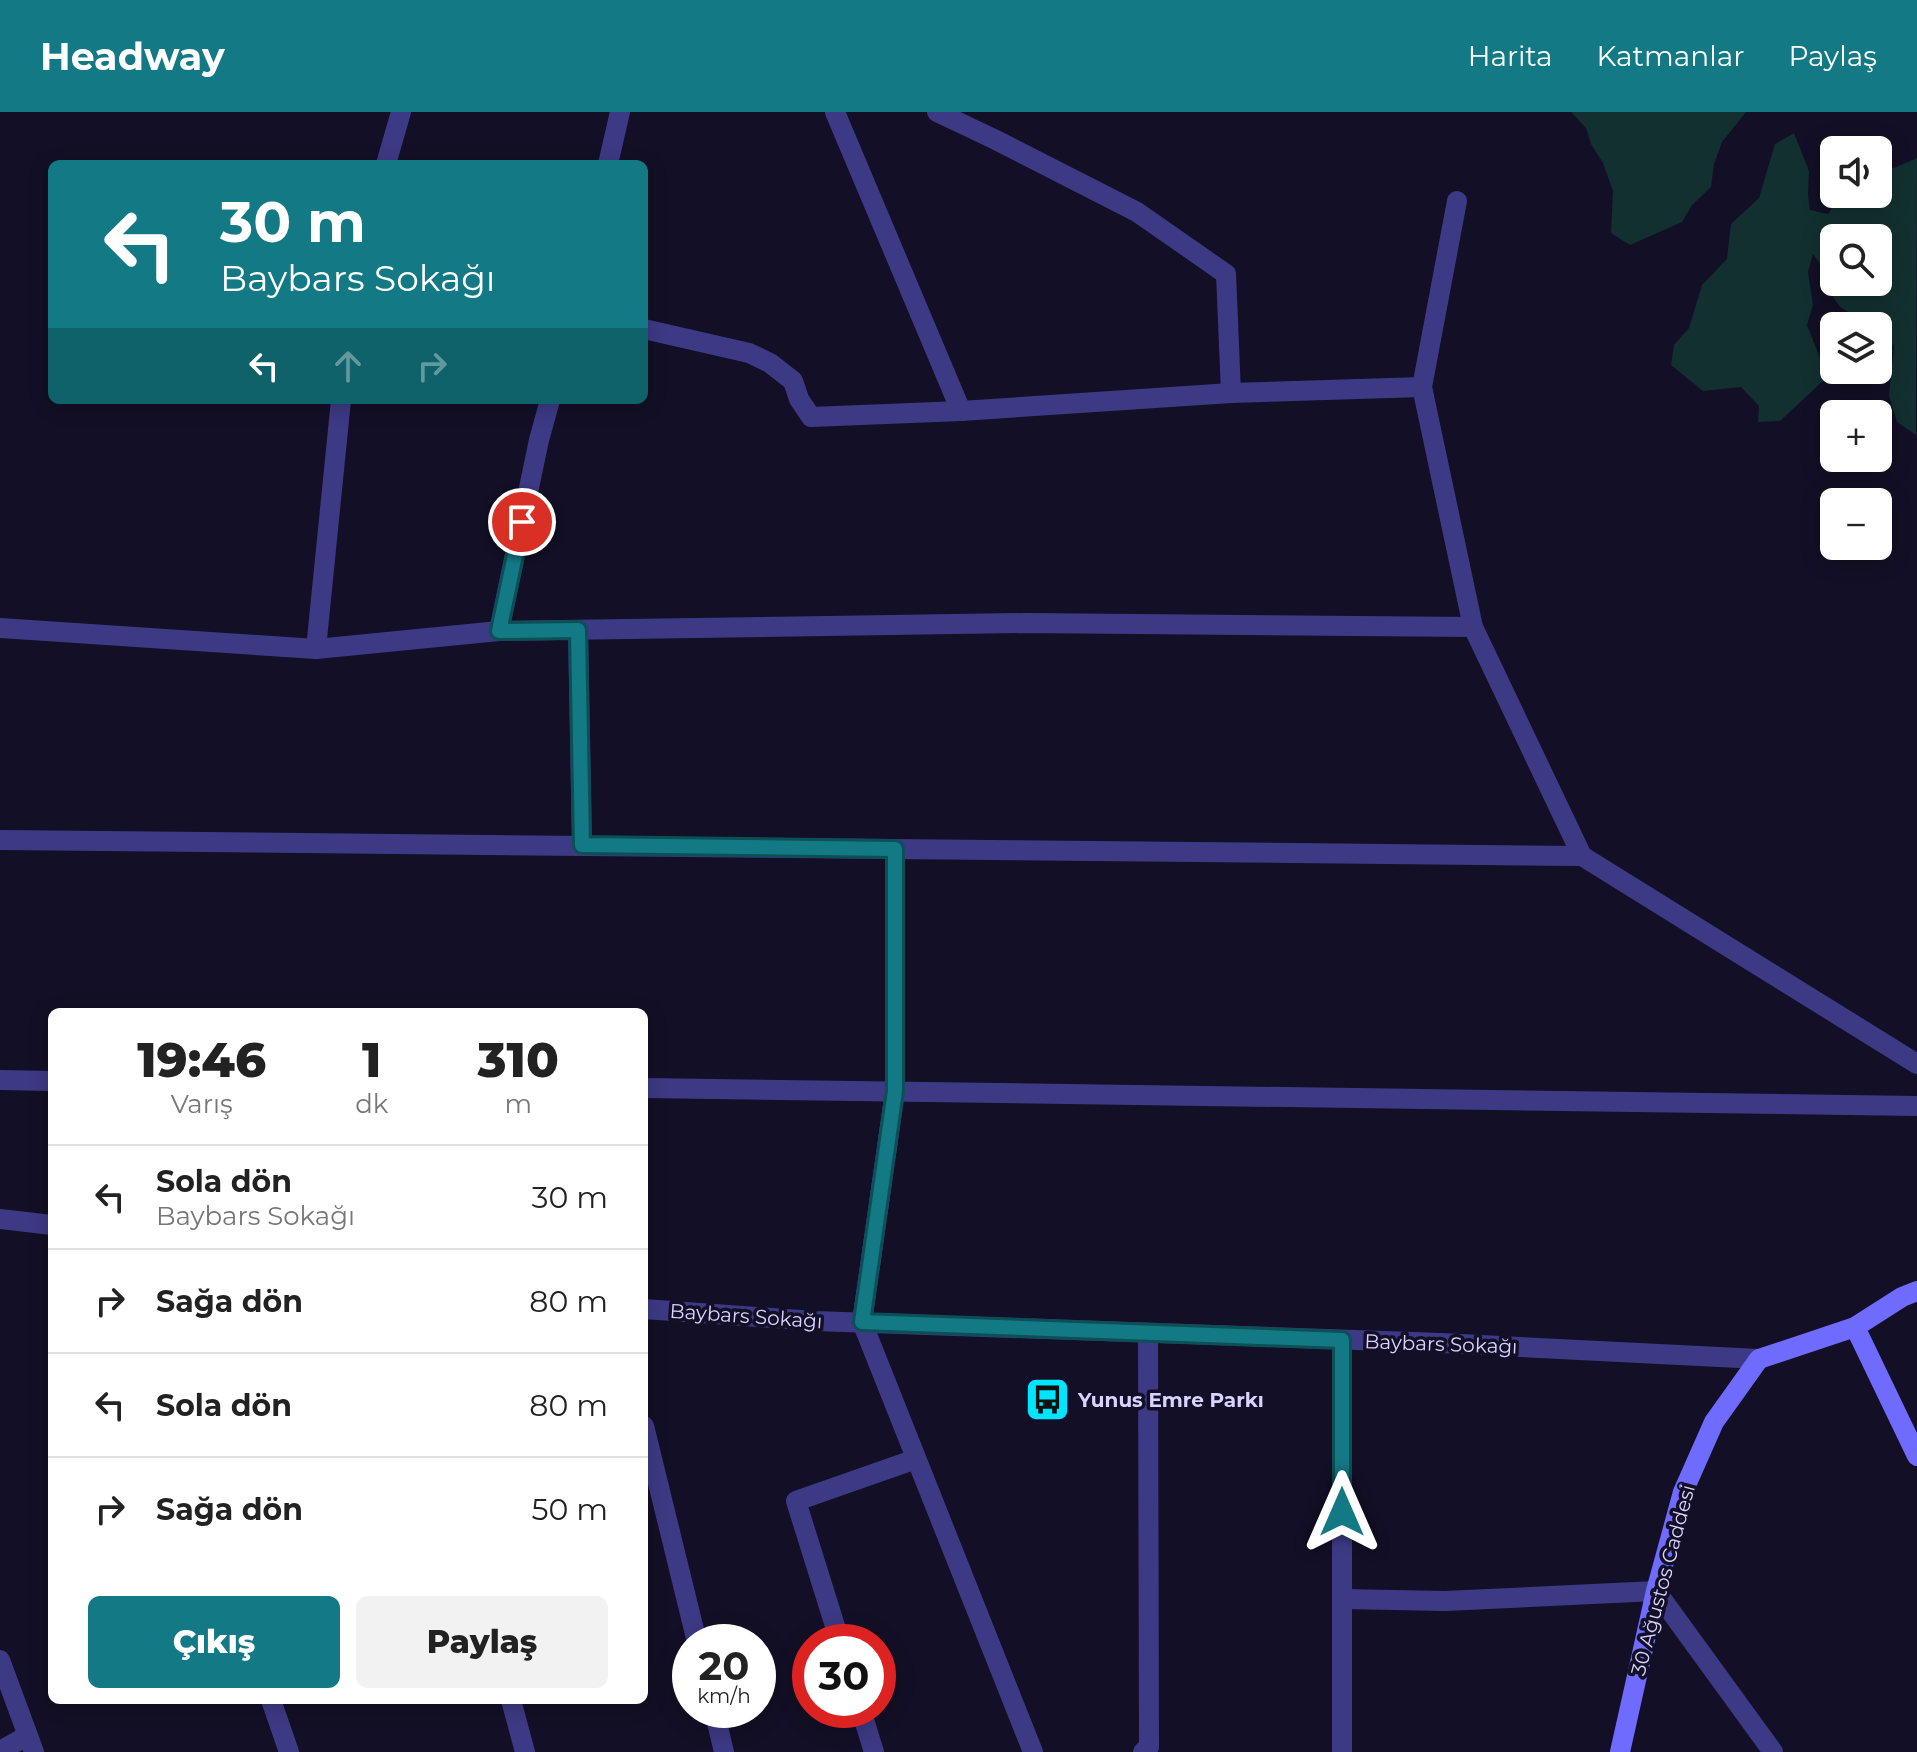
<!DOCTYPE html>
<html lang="tr">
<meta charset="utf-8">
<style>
body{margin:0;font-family:Montserrat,sans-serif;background:#f2f2f2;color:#222;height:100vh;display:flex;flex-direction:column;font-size:30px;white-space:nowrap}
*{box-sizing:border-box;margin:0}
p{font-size:26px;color:#767676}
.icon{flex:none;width:44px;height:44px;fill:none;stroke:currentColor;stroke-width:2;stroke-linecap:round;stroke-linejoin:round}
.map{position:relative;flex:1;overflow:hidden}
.sheet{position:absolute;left:48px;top:896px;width:600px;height:696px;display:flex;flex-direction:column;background:#fff;border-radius:12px;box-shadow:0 4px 20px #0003}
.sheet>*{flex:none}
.top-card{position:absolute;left:48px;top:48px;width:600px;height:244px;border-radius:12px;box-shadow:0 4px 20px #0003;background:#137a85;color:#fff;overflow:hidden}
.controls{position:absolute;left:1820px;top:24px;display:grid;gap:16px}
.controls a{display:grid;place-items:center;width:72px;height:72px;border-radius:12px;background:#fff;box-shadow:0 4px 20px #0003;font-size:40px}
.speed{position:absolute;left:672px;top:1512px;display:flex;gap:16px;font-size:40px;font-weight:700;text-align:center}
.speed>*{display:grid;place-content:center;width:104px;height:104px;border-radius:50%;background:#fff;box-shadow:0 4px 20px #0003;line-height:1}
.speed small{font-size:20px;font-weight:400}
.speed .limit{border:12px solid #d22;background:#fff;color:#111}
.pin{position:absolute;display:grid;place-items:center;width:68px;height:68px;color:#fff;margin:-34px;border:4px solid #fff;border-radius:50%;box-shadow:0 2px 8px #0007}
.me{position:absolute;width:88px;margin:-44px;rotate:0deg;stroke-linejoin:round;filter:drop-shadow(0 0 6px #0008)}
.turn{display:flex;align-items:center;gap:28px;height:168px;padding:0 40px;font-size:36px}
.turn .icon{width:104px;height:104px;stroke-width:2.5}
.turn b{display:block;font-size:56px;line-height:68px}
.lanes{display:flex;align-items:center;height:76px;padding:0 40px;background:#0003;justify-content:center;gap:40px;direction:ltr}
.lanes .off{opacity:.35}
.eta{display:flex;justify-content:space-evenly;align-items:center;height:136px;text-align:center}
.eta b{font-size:48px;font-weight:800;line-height:56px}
.action{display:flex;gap:16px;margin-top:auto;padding:16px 40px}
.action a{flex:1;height:92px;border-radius:12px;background:#137a85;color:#fff;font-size:32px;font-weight:800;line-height:92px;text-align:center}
.action a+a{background:#f2f2f2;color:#222}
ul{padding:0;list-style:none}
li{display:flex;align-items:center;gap:24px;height:104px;padding:0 40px;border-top:2px solid #e0e0e0}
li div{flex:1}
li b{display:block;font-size:30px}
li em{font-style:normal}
header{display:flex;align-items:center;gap:48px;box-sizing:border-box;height:112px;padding:0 40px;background:#137a85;color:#fff}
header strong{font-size:38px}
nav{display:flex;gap:44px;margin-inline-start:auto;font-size:28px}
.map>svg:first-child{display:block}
.green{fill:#12302f;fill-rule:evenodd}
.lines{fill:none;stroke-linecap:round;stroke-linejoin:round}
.street{stroke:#3d3a85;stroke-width:20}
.secondary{stroke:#6f6bff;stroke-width:20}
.route-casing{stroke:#0c4f56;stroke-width:20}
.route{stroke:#137a85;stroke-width:14}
.labels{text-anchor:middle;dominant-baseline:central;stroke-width:7;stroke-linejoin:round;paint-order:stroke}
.street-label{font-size:20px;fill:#d9d4ff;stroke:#130f26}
.poi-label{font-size:20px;font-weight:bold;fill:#d9d4ff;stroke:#130f26;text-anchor:start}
</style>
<header>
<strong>Headway</strong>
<nav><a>Harita</a><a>Katmanlar</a><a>Paylaş</a></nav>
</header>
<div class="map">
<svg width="1917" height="1640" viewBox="0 0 1917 1640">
<rect width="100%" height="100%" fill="#130f26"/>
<g class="green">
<path d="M1571 0H1746L1722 30 1714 52 1711 75 1692 93 1682 110 1630 133 1611 121 1613 79 1603 51 1591 32 1586 16Z"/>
<path d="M1794 21 1809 59 1808 83 1810 98 1828 102 1842 82H1878V54L1894 56 1917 46 1916 323 1897 310 1889 284 1894 234 1885 222 1878 218V214H1871L1840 195 1833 185 1828 162 1813 142 1808 160 1813 193 1807 213 1820 246 1824 268 1780 309 1758 310 1759 294 1741 275 1703 279 1671 253 1674 233 1689 216 1702 173 1727 147 1731 112 1759 86 1775 32ZM1834 126H1878V170H1834Z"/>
</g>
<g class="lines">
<g class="street">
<path d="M835 0 961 299"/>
<path d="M937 0 996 28 1137 100 1226 162 1231 281"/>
<path d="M386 52 401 0"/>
<path d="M608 52 620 0"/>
<path d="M1457 89 1422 275 1473 515 1582 744 1917 952"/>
<path d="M644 217 749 241 770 251 793 269 799 287 811 305 961 299 1231 281 1422 275"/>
<path d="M0 516 316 537 499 519 1025 511 1473 515"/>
<path d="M578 518 582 733"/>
<path d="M499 519 539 328 550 288"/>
<path d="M316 537 341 288"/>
<path d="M0 728 1582 744"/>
<path d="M895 737V979L862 1210 1033 1640"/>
<path d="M0 968 52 969"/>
<path d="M644 976 1917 994"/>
<path d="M0 1107 52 1113"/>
<path d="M644 1197 815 1209 1441 1231 1759 1247"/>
<path d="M644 1314 697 1530"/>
<path d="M1342 1487 1445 1489 1656 1479 1773 1640"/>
<path d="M840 1530 796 1389 916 1347"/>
<path d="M0 1548 34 1640"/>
<path d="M271 1588 289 1640"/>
<path d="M511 1588 525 1640"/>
<path d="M714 1598 724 1640"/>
<path d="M861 1598 874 1640"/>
<path d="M0 1639 27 1624"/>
<path d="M1143 1640 1149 1635 1148 1221"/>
<path d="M1342 1640V1228"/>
</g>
<g class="secondary">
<path d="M1855 1215 1917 1344"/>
<path d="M1620 1640 1656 1479 1683 1380 1714 1310 1759 1247 1855 1215 1902 1185 1917 1179"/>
</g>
</g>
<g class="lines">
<defs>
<path id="route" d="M522 410 499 519 578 518 582 733 895 737V979L862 1210 1342 1228V1400"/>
</defs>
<use href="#route" class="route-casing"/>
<use href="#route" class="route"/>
</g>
<defs>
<symbol id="bus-square" viewBox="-11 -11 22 22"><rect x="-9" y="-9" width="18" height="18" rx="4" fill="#00e5ff" stroke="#130f26"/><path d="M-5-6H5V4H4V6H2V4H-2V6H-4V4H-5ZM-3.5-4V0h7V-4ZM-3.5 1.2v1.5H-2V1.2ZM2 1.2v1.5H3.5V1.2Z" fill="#111"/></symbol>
</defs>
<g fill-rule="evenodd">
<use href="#bus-square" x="1022" y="1262" width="51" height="51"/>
</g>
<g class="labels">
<g class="street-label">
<text transform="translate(746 1204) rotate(4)">Baybars Sokağı</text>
<text transform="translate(1441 1232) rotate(2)">Baybars Sokağı</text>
<text transform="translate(1663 1468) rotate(-75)">30 Ağustos Caddesi</text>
</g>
<g class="poi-label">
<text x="1078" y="1288">Yunus Emre Parkı</text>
</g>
</g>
</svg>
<div class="controls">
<a><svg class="icon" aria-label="sound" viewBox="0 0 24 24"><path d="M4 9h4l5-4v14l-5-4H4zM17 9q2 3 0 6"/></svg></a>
<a><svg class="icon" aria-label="search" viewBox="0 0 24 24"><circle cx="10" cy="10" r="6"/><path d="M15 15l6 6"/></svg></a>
<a><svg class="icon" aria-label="layers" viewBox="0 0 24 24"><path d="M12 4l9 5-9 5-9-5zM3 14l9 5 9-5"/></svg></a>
<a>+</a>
<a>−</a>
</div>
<div class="speed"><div>20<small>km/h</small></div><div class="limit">30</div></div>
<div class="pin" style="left:522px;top:410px;background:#d93025"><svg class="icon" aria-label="arrive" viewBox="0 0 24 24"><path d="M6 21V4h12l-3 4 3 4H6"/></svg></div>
<svg class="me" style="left:1342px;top:1400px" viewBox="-20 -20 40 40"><path d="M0-17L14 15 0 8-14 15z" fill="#137a85" stroke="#fff" stroke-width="4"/></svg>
<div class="top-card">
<div class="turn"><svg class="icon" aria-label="left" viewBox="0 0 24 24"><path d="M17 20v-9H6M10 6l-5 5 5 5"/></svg><div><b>30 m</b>Baybars Sokağı</div></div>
<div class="lanes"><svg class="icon" aria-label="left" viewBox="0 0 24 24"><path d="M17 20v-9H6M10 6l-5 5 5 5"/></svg><svg class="icon off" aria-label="ahead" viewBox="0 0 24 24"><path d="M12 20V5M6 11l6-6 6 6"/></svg><svg class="icon off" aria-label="right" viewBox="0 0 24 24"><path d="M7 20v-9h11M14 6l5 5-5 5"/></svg></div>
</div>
<section class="sheet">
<div class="eta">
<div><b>19:46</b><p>Varış</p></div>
<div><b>1</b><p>dk</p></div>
<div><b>310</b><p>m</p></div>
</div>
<ul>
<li><svg class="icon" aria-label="left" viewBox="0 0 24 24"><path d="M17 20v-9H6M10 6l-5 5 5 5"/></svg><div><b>Sola dön</b><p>Baybars Sokağı</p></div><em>30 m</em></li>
<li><svg class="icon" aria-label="right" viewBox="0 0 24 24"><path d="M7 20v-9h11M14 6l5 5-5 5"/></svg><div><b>Sağa dön</b></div><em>80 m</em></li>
<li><svg class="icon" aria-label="left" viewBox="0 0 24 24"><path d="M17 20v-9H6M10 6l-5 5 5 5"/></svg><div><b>Sola dön</b></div><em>80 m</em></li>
<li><svg class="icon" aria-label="right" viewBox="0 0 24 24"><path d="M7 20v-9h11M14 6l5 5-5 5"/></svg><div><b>Sağa dön</b></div><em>50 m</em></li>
</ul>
<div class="action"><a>Çıkış</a><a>Paylaş</a></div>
</section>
</div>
